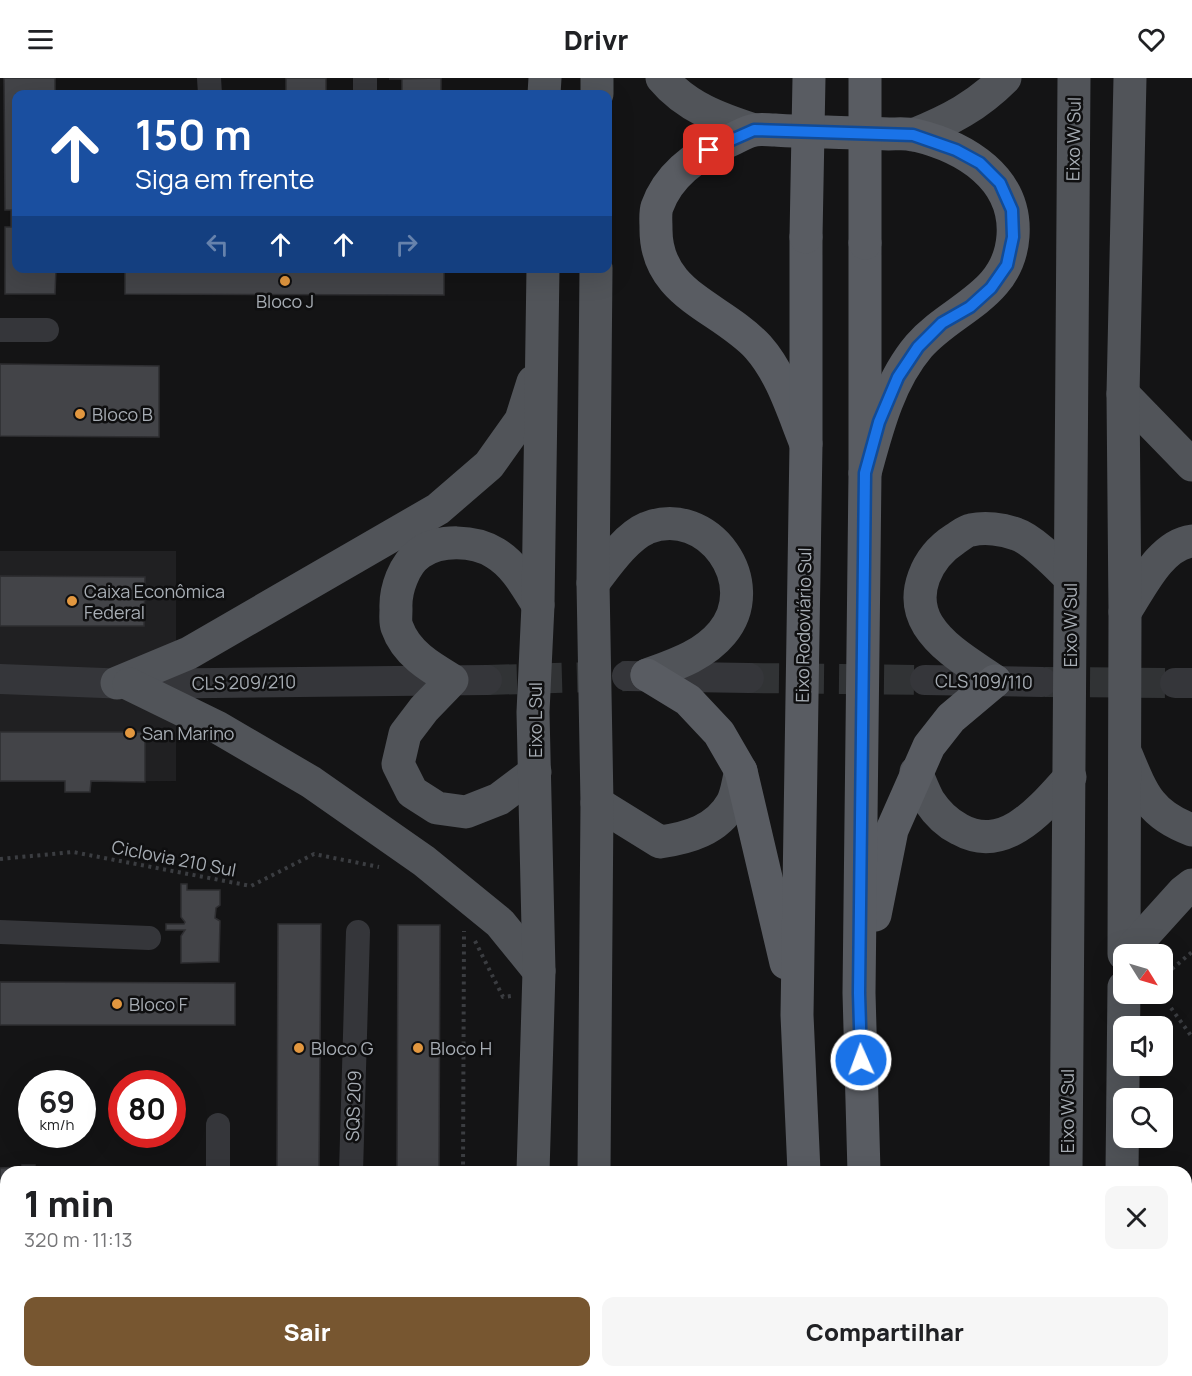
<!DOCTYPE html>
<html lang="pt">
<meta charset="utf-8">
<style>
body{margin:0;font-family:Manrope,sans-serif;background:#f6f6f6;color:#202124;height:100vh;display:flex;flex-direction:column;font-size:22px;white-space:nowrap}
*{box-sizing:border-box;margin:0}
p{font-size:20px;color:#757577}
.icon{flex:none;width:33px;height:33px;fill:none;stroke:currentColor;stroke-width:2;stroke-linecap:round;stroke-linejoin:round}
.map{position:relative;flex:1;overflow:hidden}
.details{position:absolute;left:0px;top:1088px;width:1192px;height:212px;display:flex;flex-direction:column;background:#fff;border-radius:18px 18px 0 0;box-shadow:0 6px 24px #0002}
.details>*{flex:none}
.hud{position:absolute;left:12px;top:12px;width:600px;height:183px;border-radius:12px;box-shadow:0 6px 24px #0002;background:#1a4fa0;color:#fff;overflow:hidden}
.needle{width:39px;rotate:127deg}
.controls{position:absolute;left:1113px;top:866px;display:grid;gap:12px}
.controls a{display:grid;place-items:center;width:60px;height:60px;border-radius:12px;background:#fff;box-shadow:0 6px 24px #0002;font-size:30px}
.speed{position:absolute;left:18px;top:992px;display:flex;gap:12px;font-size:30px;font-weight:700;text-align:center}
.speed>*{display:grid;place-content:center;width:78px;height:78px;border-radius:50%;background:#fff;box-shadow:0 6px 24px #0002;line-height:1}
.speed small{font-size:15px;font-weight:400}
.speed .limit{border:9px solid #d22;background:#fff;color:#111}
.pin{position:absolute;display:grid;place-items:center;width:51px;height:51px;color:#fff;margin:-26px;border-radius:12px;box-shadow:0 3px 9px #0006}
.me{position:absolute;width:66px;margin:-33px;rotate:358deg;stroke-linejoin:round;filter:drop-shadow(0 0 4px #0008)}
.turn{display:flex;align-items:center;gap:21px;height:126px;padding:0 24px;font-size:27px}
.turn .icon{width:78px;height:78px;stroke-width:2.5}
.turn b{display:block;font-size:42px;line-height:51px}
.lanes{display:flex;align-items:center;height:57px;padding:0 24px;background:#0003;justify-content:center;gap:30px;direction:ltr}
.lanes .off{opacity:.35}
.round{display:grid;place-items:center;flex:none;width:63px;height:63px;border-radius:12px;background:#f6f6f6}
.headline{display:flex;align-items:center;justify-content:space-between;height:102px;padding:0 24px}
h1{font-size:36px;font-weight:800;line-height:45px}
.action{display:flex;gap:12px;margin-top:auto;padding:12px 24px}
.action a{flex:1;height:69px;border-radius:12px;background:#775630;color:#fff;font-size:24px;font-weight:800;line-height:69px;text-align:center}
.action a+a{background:#f6f6f6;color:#202124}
header{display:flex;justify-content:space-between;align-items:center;height:78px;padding:0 24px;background:#fff;font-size:27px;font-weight:800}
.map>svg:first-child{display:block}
.built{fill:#202022}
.green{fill:#202820}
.building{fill:#434448;stroke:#2e2e31;stroke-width:1.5}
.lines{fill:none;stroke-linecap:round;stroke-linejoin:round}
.tertiary-tunnel{stroke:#313335;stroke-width:30;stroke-dasharray:30 15;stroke-linecap:butt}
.path{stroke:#3b3d41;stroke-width:4;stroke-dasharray:3 4.5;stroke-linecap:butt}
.minor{stroke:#35363a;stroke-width:24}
.tertiary{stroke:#35363a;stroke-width:30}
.primary{stroke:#515459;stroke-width:33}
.trunk{stroke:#595c62;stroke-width:33}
.trunk-bridge{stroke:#595c62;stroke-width:33}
.route-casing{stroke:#114b97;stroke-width:15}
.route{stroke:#1a73e8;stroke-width:10}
.poi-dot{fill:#e2973f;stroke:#0f0f10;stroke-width:2}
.labels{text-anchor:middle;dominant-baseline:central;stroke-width:5;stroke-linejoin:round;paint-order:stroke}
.street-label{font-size:18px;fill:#a7adb4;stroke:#0f0f10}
.poi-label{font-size:18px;fill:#a7adb4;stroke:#0f0f10;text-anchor:start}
</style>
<header><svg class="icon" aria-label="menu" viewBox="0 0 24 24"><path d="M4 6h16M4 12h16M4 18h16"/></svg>Drivr<svg class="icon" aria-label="heart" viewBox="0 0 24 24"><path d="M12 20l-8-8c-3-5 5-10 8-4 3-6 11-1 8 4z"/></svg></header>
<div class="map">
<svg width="1192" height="1298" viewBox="0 0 1192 1298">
<rect width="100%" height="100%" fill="#141415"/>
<path class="built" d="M0 473H176V703L0 704Z"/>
<path class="green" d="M6 1223V1293H88L79 1298H8L0 1285V1227Z"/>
<g class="building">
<path d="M4 0H55V16H16V190H56L55 216H5V149H11V132H5Z"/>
<rect x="286" y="0" width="40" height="16"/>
<path d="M441 0V16H402V1H389Z"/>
<path d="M125 190H444V217L125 216Z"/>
<path d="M0 286 159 288V359L0 358Z"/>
<path d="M0 498 145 499 144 548H0Z"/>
<path d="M0 654H145V704L91 703 90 714H65V703H0Z"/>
<path d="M181 806H187V812H220V827L216 830 215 840 220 843 219 884 181 885V858L185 852H166V846H184L185 844 181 839Z"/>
<path d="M278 846H321L319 1094H277Z"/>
<path d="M398 847H440L439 1094H397Z"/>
<path d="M0 904 235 905V947H0Z"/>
<path d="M22 1087H35V1094H6V1124L0 1125V1090L22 1089Z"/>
<rect x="217" y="1293" width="43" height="5"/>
<rect x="335" y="1293" width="42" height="5"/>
</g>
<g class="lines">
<g class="tertiary-tunnel">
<path d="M749 600 925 602"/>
<path d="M487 602 627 598"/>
<path d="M1045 604 1175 605"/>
</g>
<g class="path">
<path d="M0 781 73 774 251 808 314 776 379 789"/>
<path d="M475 863 503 919 511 918"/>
<path d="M1172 891 1192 874"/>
<path d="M1171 930 1192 959"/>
<path d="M463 1094 464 853"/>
<path d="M464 1293V1298"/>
</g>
<g class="minor">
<path d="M209 0 210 16"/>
<path d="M365 16V0"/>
<path d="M0 252H47"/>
<path d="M0 854 149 860"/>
<path d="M218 1094V1047"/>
<path d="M351 1094 358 854"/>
<path d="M0 1189H6"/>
<path d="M145 1293 150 1298"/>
<path d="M284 1298V1293"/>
</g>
<g class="tertiary">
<path d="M627 598 749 600"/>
<path d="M0 601 129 606 487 602"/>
<path d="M925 602 1042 604"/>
<path d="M1175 605H1192"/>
</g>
<g class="primary">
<path d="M597 0V16"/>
<path d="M662 0C686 29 720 41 754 52"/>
<path d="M544 16 545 0"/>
<path d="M913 57C950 42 977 28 1005 0"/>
<path d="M1123 316 1192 387"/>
<path d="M593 505C607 487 626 459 647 450 708 426 764 505 722 555 703 578 674 587 647 597"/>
<path d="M1125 534C1141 510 1160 467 1192 463"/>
<path d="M995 603C972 587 943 571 928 547 909 516 927 479 955 461 960 458 965 453 971 452 985 449 1003 451 1016 456 1032 461 1057 487 1069 499"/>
<path d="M117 605 189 575 438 431 489 387 521 342 533 304"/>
<path d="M129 606 217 649 311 704 424 783 500 845 539 893"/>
<path d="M1127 678C1143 717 1151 737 1192 752"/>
<path d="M535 694 499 721 466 734 437 730 412 714 398 686 405 656 424 631 452 602C430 589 406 575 397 549 395 544 396 537 396 531 395 512 404 486 420 475 440 461 474 462 495 475 515 487 526 508 538 527"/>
<path d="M916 694C920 703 924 714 929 723 937 735 947 745 959 751 1005 777 1042 730 1070 699"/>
<path d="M597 725 660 764C688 760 717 752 732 725 737 716 738 703 741 693"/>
<path d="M1124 876 1125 534 1123 316 1130 0"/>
<path d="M1127 876 1183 814 1192 807"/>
<path d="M533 1094 539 893 533 634 538 527 543 190"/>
<path d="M594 1094 597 725 593 505 596 190"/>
<path d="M1066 1094 1074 0"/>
<path d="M1122 1094 1124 909"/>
<path d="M538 1293V1298"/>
<path d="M589 1298 590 1293"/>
<path d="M1066 1298V1293"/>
<path d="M1120 1298V1293"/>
</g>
<g class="trunk">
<path d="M806 366C793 334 782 296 758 269 720 228 655 217 656 150 656 144 655 135 657 129 669 95 699 75 731 62 738 59 747 53 755 52 761 51 769 52 775 52 793 53 810 54 827 54 848 55 868 55 889 56 897 56 907 55 915 57 965 69 1017 100 1013 158 1009 218 952 230 919 268 889 303 877 351 865 395"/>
<path d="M647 597 688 622 719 655 741 693 786 885"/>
<path d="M875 837 892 752 929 668 951 640 995 603"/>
<path d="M804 1094 797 937 806 366V159"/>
<path d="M864 1094 859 915 865 395V165"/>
<path d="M806 1298V1293"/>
<path d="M865 1298V1293"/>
</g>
<g class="trunk-bridge">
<path d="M865 0V165"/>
<path d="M806 159 809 0"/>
</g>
</g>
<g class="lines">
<defs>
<path id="route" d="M709 72 754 52 913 57 956 72 980 85 1000 105 1012 132 1013 159 1007 187 991 210 970 229 942 245 918 269 898 299 879 344 865 395 859 915 861 982"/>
</defs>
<use href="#route" class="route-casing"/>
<use href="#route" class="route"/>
</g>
<g class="poi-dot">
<circle cx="285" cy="203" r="6"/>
<circle cx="80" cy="336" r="6"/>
<circle cx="72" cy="523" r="6"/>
<circle cx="130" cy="655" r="6"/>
<circle cx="117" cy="926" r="6"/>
<circle cx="299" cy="970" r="6"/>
<circle cx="418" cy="970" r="6"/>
</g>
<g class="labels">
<g class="street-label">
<text transform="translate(1073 61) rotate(-89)">Eixo W Sul</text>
<text transform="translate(803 547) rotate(-89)">Eixo Rodoviário Sul</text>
<text transform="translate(1070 547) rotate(-90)">Eixo W Sul</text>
<text transform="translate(984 603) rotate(1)">CLS 109/110</text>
<text transform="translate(244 604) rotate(-1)">CLS 209/210</text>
<text transform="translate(535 642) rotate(-90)">Eixo L Sul</text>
<text transform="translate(174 780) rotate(11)">Ciclovia 210 Sul</text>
<text transform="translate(353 1028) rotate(-88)">SQS 209</text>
<text transform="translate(1067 1033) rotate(-90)">Eixo W Sul</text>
</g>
<g class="poi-label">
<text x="285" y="223" text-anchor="middle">Bloco J</text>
<text x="92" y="336">Bloco B</text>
<text x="84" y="513">Caixa Econômica<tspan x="84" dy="21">Federal</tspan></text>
<text x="142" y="655">San Marino</text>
<text x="129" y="926">Bloco F</text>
<text x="311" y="970">Bloco G</text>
<text x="430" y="970">Bloco H</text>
</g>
</g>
</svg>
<div class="controls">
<a><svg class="needle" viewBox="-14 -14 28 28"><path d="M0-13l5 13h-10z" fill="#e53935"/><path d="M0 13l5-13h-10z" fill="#757577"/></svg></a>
<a><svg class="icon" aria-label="sound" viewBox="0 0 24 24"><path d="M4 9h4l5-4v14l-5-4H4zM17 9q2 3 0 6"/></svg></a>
<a><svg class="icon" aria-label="search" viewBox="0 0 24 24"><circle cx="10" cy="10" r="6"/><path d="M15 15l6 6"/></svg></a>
</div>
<div class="speed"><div>69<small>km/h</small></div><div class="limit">80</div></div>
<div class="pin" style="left:709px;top:72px;background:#d93025"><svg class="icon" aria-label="arrive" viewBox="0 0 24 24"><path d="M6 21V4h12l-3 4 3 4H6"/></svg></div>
<svg class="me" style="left:861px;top:982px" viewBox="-20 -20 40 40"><circle r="17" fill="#1a73e8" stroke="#fff" stroke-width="3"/><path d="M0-11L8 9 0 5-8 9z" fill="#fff"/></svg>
<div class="hud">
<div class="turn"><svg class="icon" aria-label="ahead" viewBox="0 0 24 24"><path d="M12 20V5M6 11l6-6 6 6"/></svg><div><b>150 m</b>Siga em frente</div></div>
<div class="lanes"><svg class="icon off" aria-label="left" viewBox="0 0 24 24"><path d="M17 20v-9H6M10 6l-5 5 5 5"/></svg><svg class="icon" aria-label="ahead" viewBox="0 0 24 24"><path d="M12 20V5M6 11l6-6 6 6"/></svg><svg class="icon" aria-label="ahead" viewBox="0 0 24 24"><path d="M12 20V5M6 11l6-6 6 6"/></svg><svg class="icon off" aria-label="right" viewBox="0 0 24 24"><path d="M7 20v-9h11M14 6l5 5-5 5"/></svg></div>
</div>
<section class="details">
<div class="headline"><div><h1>1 min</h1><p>320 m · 11:13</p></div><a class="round"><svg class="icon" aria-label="close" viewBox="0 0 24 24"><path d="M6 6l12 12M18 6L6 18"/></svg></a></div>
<div class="action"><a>Sair</a><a>Compartilhar</a></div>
</section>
</div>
